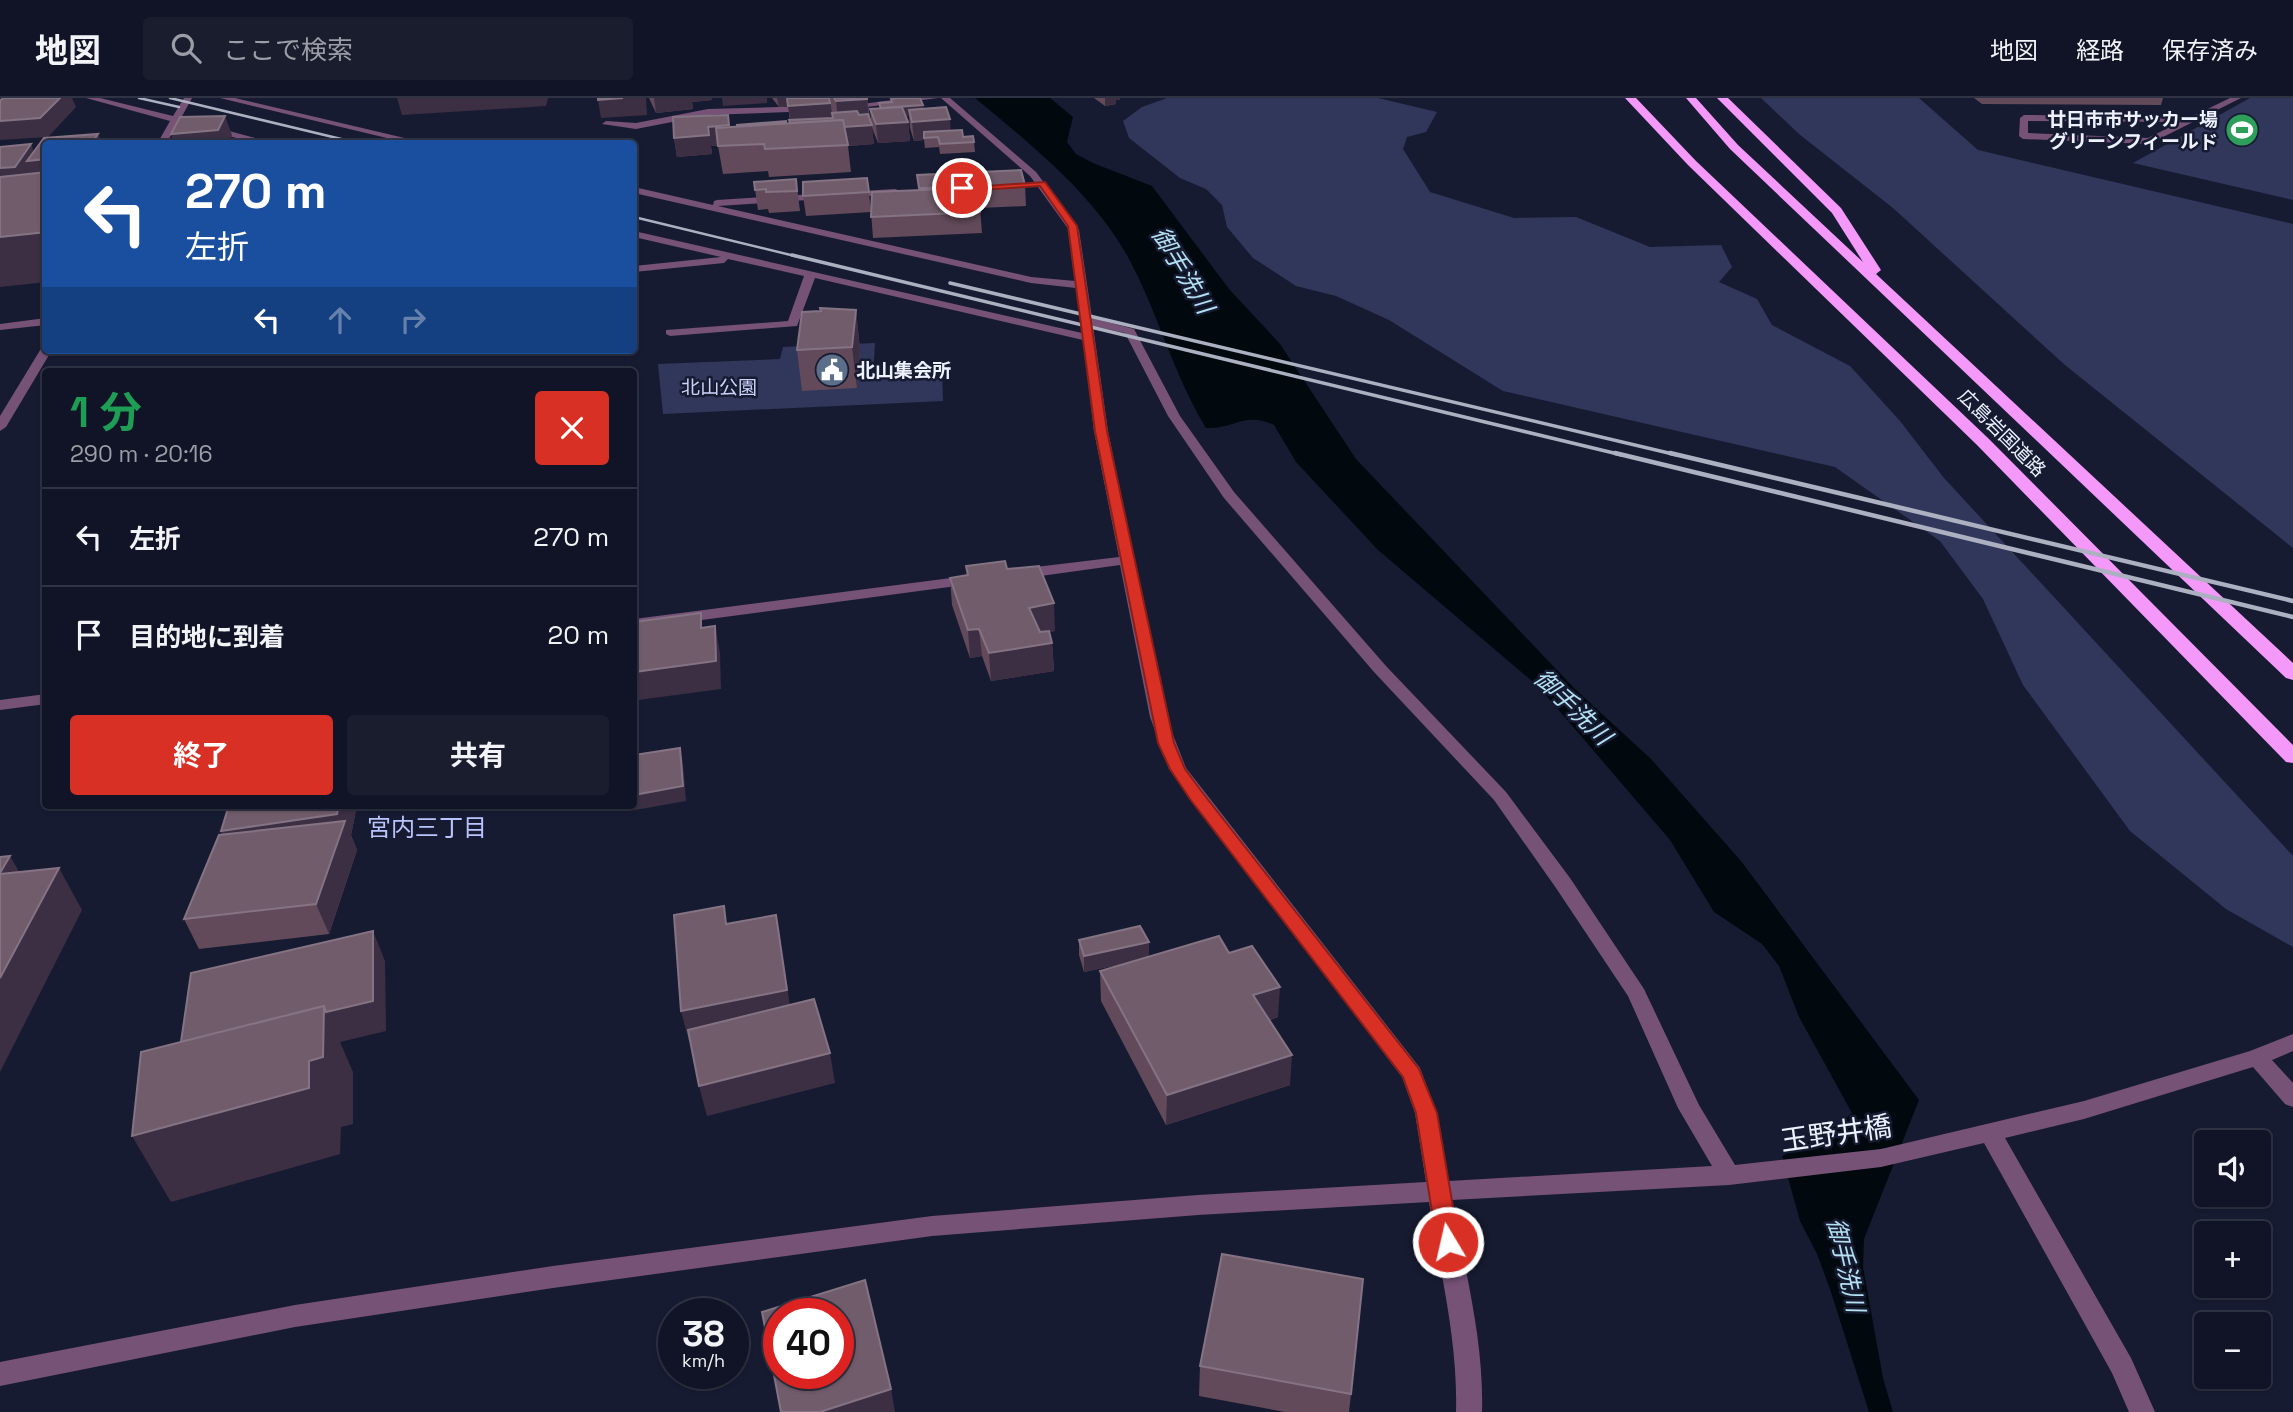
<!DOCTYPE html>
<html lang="ja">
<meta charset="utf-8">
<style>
body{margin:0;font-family:"Space Grotesk","Noto Sans JP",sans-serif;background:#1a1d2e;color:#f1f3f6;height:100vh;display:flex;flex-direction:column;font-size:26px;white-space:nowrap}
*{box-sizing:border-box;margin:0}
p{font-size:23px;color:#9c9ea7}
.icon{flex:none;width:38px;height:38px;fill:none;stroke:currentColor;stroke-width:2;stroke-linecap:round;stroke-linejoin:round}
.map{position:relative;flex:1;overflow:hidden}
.details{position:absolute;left:42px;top:270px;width:595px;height:441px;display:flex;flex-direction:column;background:#111426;border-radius:7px;box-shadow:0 2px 5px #0004,0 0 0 2px #303343}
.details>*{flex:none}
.top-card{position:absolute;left:42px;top:42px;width:595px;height:214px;border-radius:7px;box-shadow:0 2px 5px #0004,0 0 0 2px #303343;background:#1a4fa0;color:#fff;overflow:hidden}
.buttons{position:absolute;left:2194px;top:1032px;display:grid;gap:14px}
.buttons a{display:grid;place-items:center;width:77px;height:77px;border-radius:7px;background:#111426;box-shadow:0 2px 5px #0004,0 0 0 2px #303343;font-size:35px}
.speed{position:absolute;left:658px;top:1200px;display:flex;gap:14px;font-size:35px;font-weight:700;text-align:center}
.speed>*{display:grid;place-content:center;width:91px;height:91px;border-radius:50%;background:#111426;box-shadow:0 2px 5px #0004,0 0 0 2px #303343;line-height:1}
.speed small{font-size:18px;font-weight:400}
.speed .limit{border:10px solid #d22;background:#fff;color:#111}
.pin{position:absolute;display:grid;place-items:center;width:60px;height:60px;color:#fff;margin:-30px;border:4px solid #fff;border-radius:50%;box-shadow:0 2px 7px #0007}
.me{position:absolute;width:77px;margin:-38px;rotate:351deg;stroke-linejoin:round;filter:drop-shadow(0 0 5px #0008)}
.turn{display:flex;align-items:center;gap:24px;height:147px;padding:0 28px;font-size:32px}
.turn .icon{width:91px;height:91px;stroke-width:2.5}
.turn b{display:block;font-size:49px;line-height:60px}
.lanes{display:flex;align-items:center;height:66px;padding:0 28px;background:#0003;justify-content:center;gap:35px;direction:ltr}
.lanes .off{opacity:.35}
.round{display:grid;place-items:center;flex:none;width:74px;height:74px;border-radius:7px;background:#1a1d2e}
.headline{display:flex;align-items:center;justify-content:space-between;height:119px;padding:0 28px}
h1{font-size:42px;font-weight:700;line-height:52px;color:#1e9e55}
.primary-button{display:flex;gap:14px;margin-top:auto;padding:14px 28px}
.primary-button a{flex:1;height:80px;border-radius:7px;background:#d93025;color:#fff;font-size:28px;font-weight:700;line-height:80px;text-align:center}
.primary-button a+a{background:#1a1d2e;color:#f1f3f6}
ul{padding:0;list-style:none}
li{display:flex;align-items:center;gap:21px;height:98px;padding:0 28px;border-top:2px solid #303343}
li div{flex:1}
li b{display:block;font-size:26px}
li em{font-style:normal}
header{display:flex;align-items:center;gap:42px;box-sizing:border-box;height:98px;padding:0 35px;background:#111426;border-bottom:2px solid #303343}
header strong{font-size:33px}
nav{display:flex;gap:38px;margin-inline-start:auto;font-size:24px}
.search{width:490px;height:63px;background:#1a1d2e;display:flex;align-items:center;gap:18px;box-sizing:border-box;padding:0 24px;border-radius:7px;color:#9c9ea7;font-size:26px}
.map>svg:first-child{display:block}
.green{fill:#30375b}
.water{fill:#01090e}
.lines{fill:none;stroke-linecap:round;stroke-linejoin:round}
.minor{fill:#765277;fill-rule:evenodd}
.highway{fill:#f498f9;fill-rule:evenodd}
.rail-far2{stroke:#acb0c0;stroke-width:2.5}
.rail-far1{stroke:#acb0c0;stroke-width:3.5}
.rail{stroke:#acb0c0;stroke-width:4.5}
.wall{fill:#624a5a}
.shaded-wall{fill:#3d2f43}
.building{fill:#715c6c;stroke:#847383;stroke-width:2;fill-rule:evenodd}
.route{fill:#d93025;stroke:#8d1f18;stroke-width:2}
.labels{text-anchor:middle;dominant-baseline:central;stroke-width:5;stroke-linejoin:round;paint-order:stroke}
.far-poi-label{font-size:19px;font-weight:bold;fill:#eef2ff;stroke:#171b32;text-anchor:end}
.far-park-label{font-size:19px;fill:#cad3f9;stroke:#171b32}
.far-street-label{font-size:19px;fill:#eef2ff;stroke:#171b32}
.water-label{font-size:24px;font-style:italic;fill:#b3e1f2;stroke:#171b32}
.neighbourhood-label{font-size:24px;fill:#b9c4fc;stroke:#171b32}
.near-street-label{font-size:28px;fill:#eef2ff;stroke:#171b32}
</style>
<header>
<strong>地図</strong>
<div class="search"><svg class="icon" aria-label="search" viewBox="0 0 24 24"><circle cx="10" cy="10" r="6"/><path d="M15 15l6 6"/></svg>ここで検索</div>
<nav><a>地図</a><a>経路</a><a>保存済み</a></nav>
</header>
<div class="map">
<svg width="2293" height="1314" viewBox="0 0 2293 1314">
<rect width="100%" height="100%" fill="#171b32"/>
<g class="green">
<path d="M1167 0H1378L1437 14 1426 34 1407 39 1403 51 1430 94 1514 120 1576 119 1650 149 1721 147 1732 169 1719 184 1757 201 1772 227 1850 268 1900 323 1944 380 2293 758V849L2226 811 2130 733 2023 587 1983 501 1940 443 1835 369 1503 293 1389 222 1336 198 1296 188 1253 160 1227 129 1222 107 1206 91 1180 80 1129 40 1123 23 1142 9Z"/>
<path d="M1761 0H1919L1978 52 2293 126V450L2065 267 1893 110 1799 36Z"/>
<path d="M2250 0H2293V102L2133 65Z"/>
<path d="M875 245 873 279 942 276 943 303 663 316 658 266 780 261 783 249Z"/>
</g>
<path class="water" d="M975 0H1050L1073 19 1067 44 1076 56 1093 65 1152 88 1229 191 1280 246 1356 361 1575 591 1651 661 1741 763 1919 1002 1864 1141 1863 1169 1883 1280 1893 1314H1869L1830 1191 1817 1156 1800 1123 1782 1058 1838 1027 1852 1015 1799 919 1779 868 1762 846 1714 814 1670 742 1539 589 1378 452 1296 364 1274 327C1244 313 1235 331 1206 330 1173 276 1158 215 1129 161 1093 95 1031 47 975 0Z"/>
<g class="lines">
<g class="minor">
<path d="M86 0H100L173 18 184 0H192L181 20 277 46H260L178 25 166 46H157L170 23Z"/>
<path d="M220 0H235L430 46H412Z"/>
<path d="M908 0H938L843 12 839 9Z"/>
<path d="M941 0H950L1036 74 1079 132 1092 220 1134 231 1180 318 1234 394 1386 568 1506 694 1570 780 1644 891 1699 1007 1735 1067 1881 1051 2084 1003 2250 953 2293 936V953L2272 962 2293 985V1009L2285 1006 2253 969 2084 1021 2005 1040 2131 1260 2155 1314H2129L2112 1275 1984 1045 1881 1069 1729 1087 1452 1102C1465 1173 1484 1242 1482 1314H1456C1458 1242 1440 1174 1429 1104L1198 1117 932 1138 553 1190 295 1229 0 1288V1264L295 1207 553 1168 932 1118 1198 1097 1426 1084 1415 1015 1402 979 1169 671 1150 619 1120 467 1019 481 1011 476 1019 471 1119 459 1094 333 1083 242 815 180 797 228 670 238 666 236V232L788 223 804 178 728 161 724 165 634 174V168L721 159 634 139V133L1082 235 1076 190 1031 185 634 95V89L713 107 714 103 717 102 895 91 898 92V96L718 108 1031 179 1075 183 1069 132 1030 78ZM1093 228 1125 235 1168 318 1224 400 1374 574 1494 702 1556 790 1628 898 1678 1010 1712 1068 1449 1083 1437 1015 1420 970 1186 670 1166 619 1108 333Z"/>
<path d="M2230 0H2241L2149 46 2023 41 2019 38 2020 20 2024 17 2191 19ZM2028 23 2180 24 2148 40 2028 35Z"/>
<path d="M812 8 815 13 708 17 636 31 602 26 606 23 636 25 708 11Z"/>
<path d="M46 220V227L0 232V226Z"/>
<path d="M42 249 52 252 6 329 0 333V318Z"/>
<path d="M974 477 979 479 982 482 979 485 634 531V521Z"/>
<path d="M46 596V606L0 612V602Z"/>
</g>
<g class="highway">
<path d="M1625 0H1636L1696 63 1989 341 2293 647V665L2286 664 1977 347 1688 67Z"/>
<path d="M1686 0H1696L1738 47 1863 164 1832 115 1717 0H1728L1841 110 1881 172 1876 176 2293 565V582L2286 580 1730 51Z"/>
</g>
<g class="rail-far2">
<path d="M139 0 179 9"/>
<path d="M170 0 362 46"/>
<path d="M634 119 799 159"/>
</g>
<g class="rail-far1">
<path d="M792 157 1622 357"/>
<path d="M950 185 1677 357"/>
</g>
<g class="rail">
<path d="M1615 355 2293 519"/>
<path d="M1670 355 2293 503"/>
</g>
</g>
<g class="wall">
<path d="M649 0H712V2L692 4 693 11 656 15Z"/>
<path d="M772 0H867L874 46 848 48 851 74 769 79 768 73 723 76 718 48H711L712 56 677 59 674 40 728 17 729 29 790 25 788 8 779 9Z"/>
<path d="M897 0H920L924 11 951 33 974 44 975 54 940 56 939 49 925 50 924 42 914 43 910 30 909 18H905L908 24 910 43 878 45 872 30 870 11 879 10V5L891 4V1Z"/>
<path d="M1094 0H1120V2H1116V6L1105 8Z"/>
<path d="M1974 0H2163L2161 7 1982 6Z"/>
<path d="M917 77 1025 87 1026 108 980 110 982 135 873 140 871 114 806 118 803 98 867 80 871 113 919 92Z"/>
<path d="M796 81 800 113 769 115 768 111 758 112 754 84Z"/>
<path d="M856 212 860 252 857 290 802 293 797 252Z"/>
<path d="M966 468 1007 471 1055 533 1049 534 1052 545 1054 573 991 583 982 558 970 560 952 507 950 480 967 477Z"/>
<path d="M229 707H357L351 737 357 752 329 836 199 851 184 821 223 737 221 733Z"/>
<path d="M1079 842 1149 859 1229 855 1278 919 1270 922 1290 987 1166 1027 1101 903 1100 873 1136 863 1084 874 1079 857Z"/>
<path d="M1200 1268 1351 1296 1349 1314H1285L1199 1298Z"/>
</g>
<g class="shaded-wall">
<path d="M17 0H72L76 9 48 39 0 42V23Z"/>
<path d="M397 0H548L546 8 402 17Z"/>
<path d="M623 0H646L647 17 601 20 598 2Z"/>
<path d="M654 0H712V2L692 4 693 11 656 15Z"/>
<path d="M722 0H767V5L723 8Z"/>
<path d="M777 0H830L833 24 791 26 788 8 779 9Z"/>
<path d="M1105 0H1120V2H1116V6L1105 8Z"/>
<path d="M867 1 869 20 838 22 836 3Z"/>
<path d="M923 7 924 16 909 12V18L882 20 881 10Z"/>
<path d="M728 17 732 47 711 48 712 56 677 59 674 40 708 29Z"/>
<path d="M225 18 232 37 228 46H174L171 36Z"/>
<path d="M950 21 951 40 924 34V42L914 43 912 24Z"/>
<path d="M908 24 910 43 878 45 876 26Z"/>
<path d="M872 27 874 46 848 48 836 30Z"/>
<path d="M98 36 102 46H91Z"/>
<path d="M31 46 37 62 46 61V81L0 91V70Z"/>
<path d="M46 134V184L0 189V139Z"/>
<path d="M856 212 860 252 857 290 852 249Z"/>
<path d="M1054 505 1055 533 1030 537 1029 510Z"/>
<path d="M715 528 720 555 721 591 638 602 634 581V574Z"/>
<path d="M979 531 982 558 970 560 968 532Z"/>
<path d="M1052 545 1054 573 991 583 989 555Z"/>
<path d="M680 650 683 665 686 703 635 712 634 706V697Z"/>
<path d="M339 707H357L351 737 357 752 329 836 316 806 235 762 221 733Z"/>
<path d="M10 758 34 800 0 778V775Z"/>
<path d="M59 770 82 812 0 974V880Z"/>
<path d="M776 817 781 847 792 922 689 943 681 913Z"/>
<path d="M373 833 385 863 386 933 340 944 353 974V1026L341 1029 340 1056 171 1104 132 1038 309 963 324 908Z"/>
<path d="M1149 844V860L1084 874V858Z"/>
<path d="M1280 889 1278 919 1252 927 1253 897Z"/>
<path d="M830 955 835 985 707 1018 699 988Z"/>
<path d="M1292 957 1290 987 1166 1027 1167 997Z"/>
<path d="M891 1291 895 1314H820Z"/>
</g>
<g class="building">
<path d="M3 0H60L40 20 0 23V3Z"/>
<path d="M598 0H623L598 2Z"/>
<path d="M787 0H829L830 5 788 8Z"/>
<path d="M834 0H867V1L836 3Z"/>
<path d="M897 0H920L923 7 881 10 879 5 892 4 891 1Z"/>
<path d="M902 9 908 24 876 26 870 11Z"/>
<path d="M946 9 950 21 912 24 909 12Z"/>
<path d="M857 13 859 17 868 16 872 27 844 29 843 22 790 25 789 22 833 20 832 15Z"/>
<path d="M728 17 729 27 708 29 709 37 674 40 673 19Z"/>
<path d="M225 18 218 32 171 36 180 19Z"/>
<path d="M843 22 848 47 765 51 764 46 718 48 716 30Z"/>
<path d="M786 23V25L737 28V27Z"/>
<path d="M962 32 963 39 973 38 974 44 940 46 938 39 924 40V34Z"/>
<path d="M98 36 91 46H46V61L27 63 44 40Z"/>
<path d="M31 46 15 69 0 70V49Z"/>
<path d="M1021 72 1025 87 977 90 980 114 871 119 872 94 973 90H919L917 77Z"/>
<path d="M46 74V134L0 139V79Z"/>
<path d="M867 80 869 94 803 98V84Z"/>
<path d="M796 81 797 93 766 94V91L755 92 754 84Z"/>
<path d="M820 210 856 212 852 249 797 252 802 214 821 213Z"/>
<path d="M1005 463 1007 471 1039 468 1054 505 1029 510 1040 534 1049 533 1052 545 989 555 979 531 968 532 950 480 968 477 966 468Z"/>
<path d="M701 515V530L715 528 716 563 634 574V524Z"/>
<path d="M680 650 683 688 634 697V657Z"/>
<path d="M229 707H339L337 716 221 733Z"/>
<path d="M345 723 316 806 184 821 219 737Z"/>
<path d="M10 758 0 775V759Z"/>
<path d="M59 770 0 880V776Z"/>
<path d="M724 808 726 826 776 817 787 892 681 913 674 817Z"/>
<path d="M1140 828 1149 844 1084 858 1079 842Z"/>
<path d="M373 833V903L326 914 324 908 181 944 191 875Z"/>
<path d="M1219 838 1229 855 1252 848 1280 889 1253 897 1292 957 1167 997 1100 873Z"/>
<path d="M814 901 830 955 699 988 688 932Z"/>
<path d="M324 908 323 959 309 963V990L132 1038 141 954Z"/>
<path d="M1222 1156 1363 1181 1351 1296 1200 1268Z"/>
<path d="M865 1182 891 1291 820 1314H781L762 1214ZM779 1216H838V1276H779Z"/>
</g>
<path class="route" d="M1045 84 1077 128 1107 333 1174 645 1185 671 1202 694 1419 971 1437 1015 1459 1144 1456 1151 1448 1153 1440 1151 1437 1144 1416 1015 1403 979 1190 701 1170 671 1158 645 1095 333 1068 128 1040 88 962 93 957 90Z"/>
<defs>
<symbol id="stadium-disc" viewBox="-11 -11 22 22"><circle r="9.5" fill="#2e9e5b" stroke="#171b32"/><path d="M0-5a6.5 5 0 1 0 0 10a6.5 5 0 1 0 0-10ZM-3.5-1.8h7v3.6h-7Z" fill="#fff"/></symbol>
<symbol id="civic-disc" viewBox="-11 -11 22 22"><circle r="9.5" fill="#5c6f8a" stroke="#171b32"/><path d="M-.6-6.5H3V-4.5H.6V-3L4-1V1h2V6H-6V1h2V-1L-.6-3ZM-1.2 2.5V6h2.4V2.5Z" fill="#fff"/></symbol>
</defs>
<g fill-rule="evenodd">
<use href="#stadium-disc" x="2223" y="13" width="38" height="38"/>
<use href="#civic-disc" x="813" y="253" width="38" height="38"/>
</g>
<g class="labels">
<g class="far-poi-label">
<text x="2218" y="21">廿日市市サッカー場<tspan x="2218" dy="22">グリーンフィールド</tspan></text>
<text x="856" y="272" text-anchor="start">北山集会所</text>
</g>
<g class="far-park-label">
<text x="719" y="289">北山公園</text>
</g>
<g class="far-street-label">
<text transform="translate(2002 335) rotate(45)">広島岩国道路</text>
</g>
<g class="water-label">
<text transform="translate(1183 172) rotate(59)">御手洗川</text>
<text transform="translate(1573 609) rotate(44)">御手洗川</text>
<text transform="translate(1846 1167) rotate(77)">御手洗川</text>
</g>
<g class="neighbourhood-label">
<text x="427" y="729">宮内三丁目</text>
</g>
<g class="near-street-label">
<text transform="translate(1836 1035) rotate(-8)">玉野井橋</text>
</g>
</g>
</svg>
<div class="buttons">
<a><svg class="icon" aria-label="sound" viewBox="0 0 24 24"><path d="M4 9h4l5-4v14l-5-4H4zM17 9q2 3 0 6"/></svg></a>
<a>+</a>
<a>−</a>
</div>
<div class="speed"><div>38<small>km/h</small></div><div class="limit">40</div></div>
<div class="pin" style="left:962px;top:90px;background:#d93025"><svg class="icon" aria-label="arrive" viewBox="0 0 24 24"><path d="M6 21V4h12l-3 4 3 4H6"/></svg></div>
<svg class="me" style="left:1448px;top:1144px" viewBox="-20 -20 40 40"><circle r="17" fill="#d93025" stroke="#fff" stroke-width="3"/><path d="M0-11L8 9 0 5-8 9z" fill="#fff"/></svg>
<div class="top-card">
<div class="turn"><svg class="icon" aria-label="left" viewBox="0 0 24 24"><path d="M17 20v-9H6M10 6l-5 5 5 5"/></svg><div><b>270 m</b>左折</div></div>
<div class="lanes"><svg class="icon" aria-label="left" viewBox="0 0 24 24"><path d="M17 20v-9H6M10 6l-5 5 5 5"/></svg><svg class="icon off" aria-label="ahead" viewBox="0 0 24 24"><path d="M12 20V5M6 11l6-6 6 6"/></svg><svg class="icon off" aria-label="right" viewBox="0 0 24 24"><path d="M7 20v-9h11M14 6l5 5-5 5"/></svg></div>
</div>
<section class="details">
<div class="headline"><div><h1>1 分</h1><p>290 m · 20:16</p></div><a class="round" style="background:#d93025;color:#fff"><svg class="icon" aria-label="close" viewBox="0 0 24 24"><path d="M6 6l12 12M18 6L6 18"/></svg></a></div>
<ul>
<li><svg class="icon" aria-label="left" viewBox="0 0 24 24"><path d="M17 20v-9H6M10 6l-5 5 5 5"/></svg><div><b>左折</b></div><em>270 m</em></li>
<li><svg class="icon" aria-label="arrive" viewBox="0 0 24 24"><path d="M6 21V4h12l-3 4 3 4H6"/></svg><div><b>目的地に到着</b></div><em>20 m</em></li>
</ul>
<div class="primary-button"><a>終了</a><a>共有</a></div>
</section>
</div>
